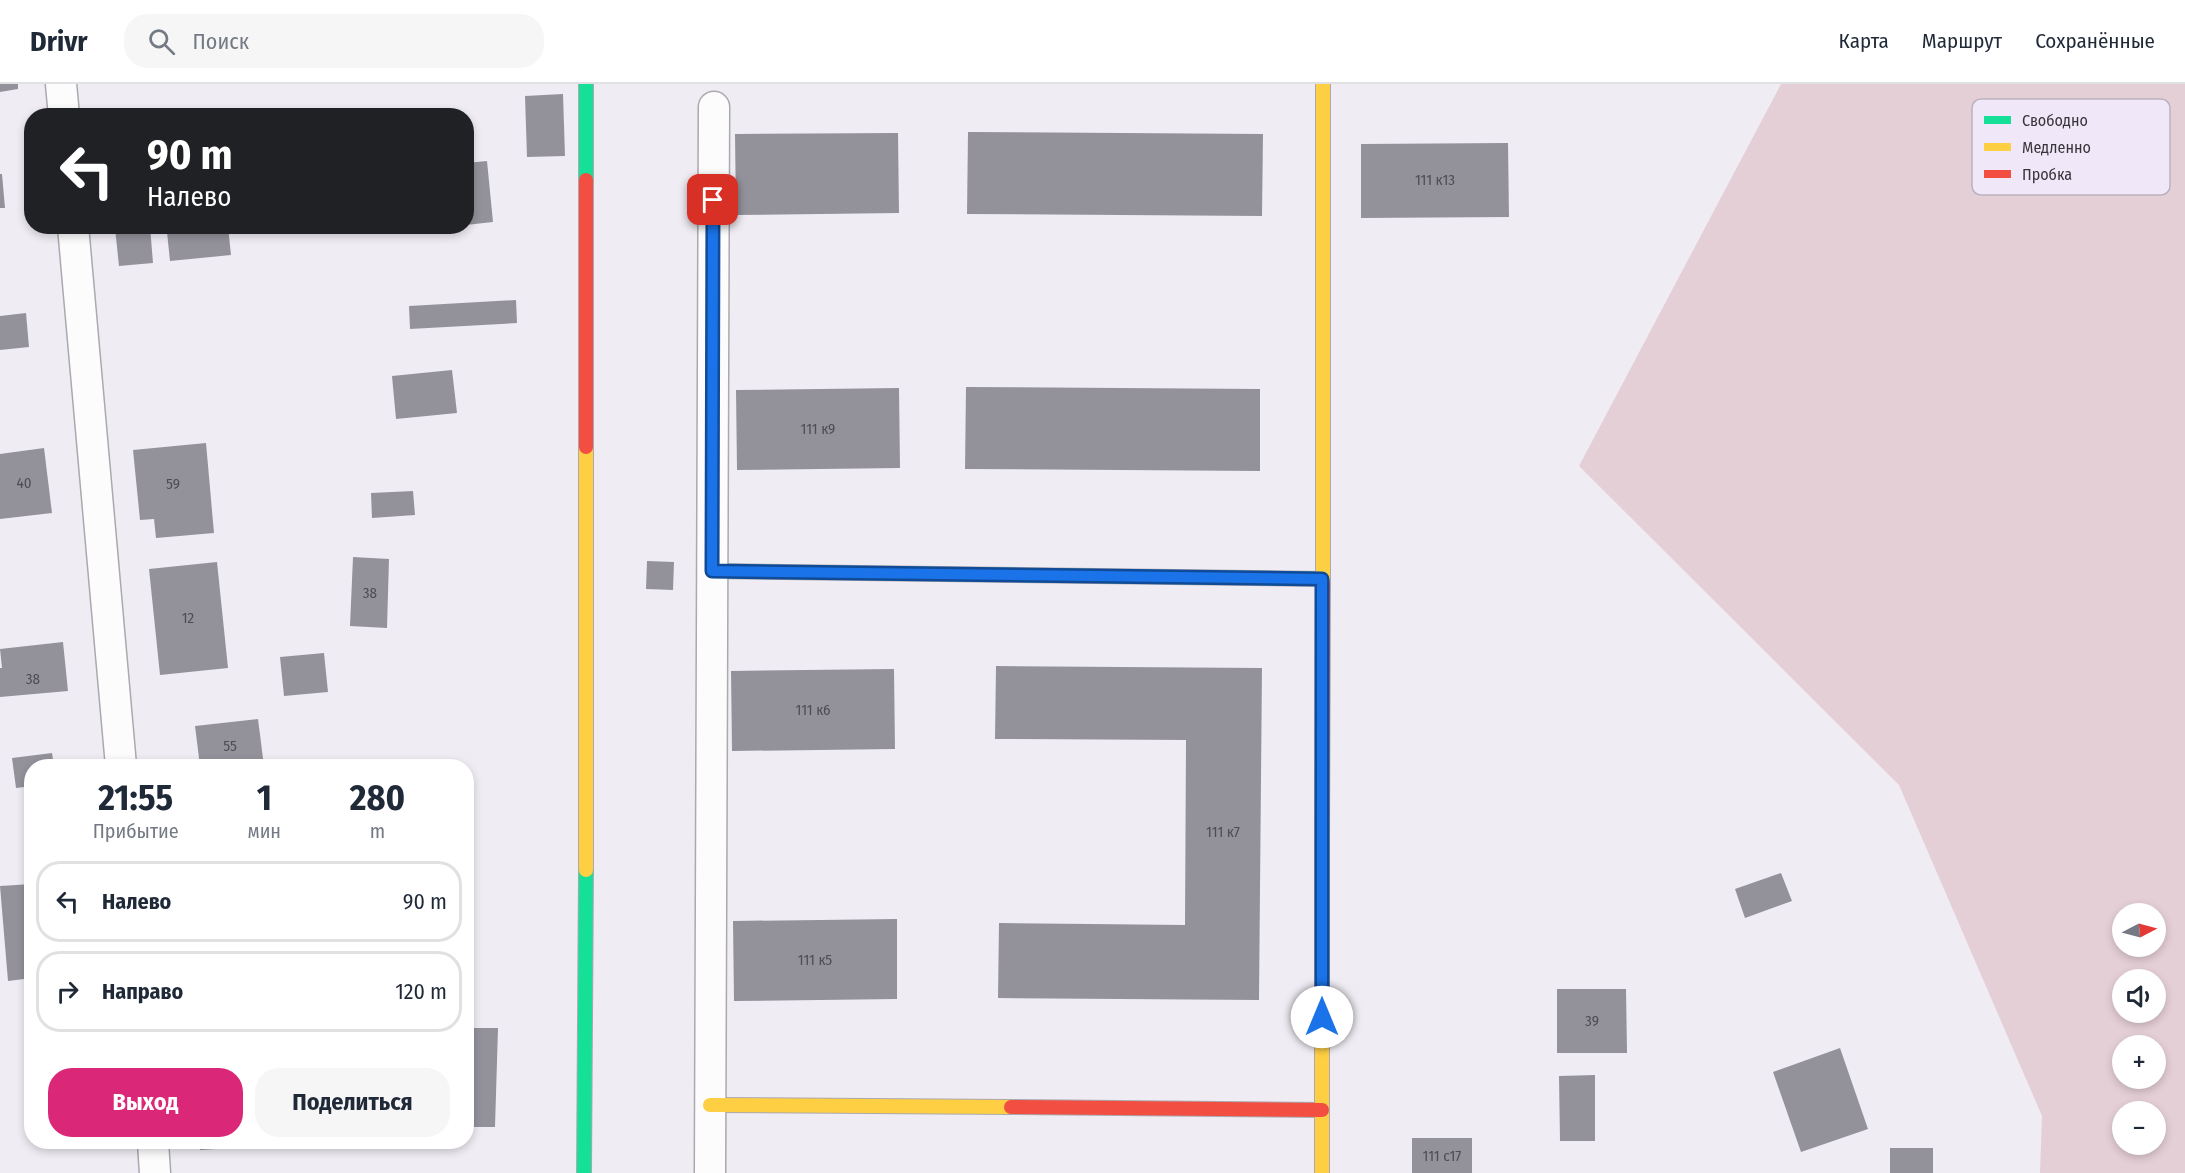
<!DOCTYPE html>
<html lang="ru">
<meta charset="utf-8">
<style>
body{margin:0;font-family:"Fira Sans Condensed",sans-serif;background:#f6f6f7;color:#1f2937;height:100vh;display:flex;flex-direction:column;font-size:22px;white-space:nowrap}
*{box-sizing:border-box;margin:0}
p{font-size:20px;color:#747a83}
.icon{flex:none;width:33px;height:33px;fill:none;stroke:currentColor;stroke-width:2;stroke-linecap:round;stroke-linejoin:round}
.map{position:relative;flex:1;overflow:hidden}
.details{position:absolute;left:24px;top:675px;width:450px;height:390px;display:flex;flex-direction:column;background:#fff;border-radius:24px;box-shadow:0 3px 9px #0003}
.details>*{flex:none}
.guide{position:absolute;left:24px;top:24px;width:450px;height:126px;border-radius:24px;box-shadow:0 3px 9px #0003;background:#202124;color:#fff;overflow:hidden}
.needle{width:39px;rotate:84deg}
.fabs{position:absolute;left:2112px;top:819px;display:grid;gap:12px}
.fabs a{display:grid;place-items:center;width:54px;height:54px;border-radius:50%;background:#fff;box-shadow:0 3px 9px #0003;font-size:30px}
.pin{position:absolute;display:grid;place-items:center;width:51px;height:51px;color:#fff;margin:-26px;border-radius:12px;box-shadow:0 3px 9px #0006}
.me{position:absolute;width:66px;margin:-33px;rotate:0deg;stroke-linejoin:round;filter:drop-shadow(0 0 4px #0008)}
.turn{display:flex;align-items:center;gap:21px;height:126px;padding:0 24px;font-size:27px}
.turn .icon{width:78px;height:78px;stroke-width:2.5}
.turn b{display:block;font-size:42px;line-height:51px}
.eta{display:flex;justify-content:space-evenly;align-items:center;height:102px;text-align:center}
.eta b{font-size:36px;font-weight:700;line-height:42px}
.action{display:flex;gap:12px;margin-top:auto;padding:12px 24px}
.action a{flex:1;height:69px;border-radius:24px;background:#db2777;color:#fff;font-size:24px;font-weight:700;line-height:69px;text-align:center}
.action a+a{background:#f6f6f7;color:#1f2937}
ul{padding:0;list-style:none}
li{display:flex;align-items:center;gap:18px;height:81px;margin:0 12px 9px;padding:0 12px;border:3px solid #e0e1e3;border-radius:24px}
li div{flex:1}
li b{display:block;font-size:22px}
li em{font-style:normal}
header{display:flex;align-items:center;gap:36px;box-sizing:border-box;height:84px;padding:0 30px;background:#fff;border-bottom:2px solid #e0e1e3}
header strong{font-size:28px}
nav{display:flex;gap:33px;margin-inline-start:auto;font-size:21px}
.search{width:420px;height:54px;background:#f6f6f7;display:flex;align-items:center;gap:15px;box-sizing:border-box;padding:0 21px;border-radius:24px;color:#747a83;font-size:22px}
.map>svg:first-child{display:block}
.green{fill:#e5cfd6;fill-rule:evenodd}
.building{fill:#93929b}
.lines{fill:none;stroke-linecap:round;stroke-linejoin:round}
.street-casing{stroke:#aba8ae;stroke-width:33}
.fast-casing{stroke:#aba8ae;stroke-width:16}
.slow-casing{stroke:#aba8ae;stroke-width:16}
.jam-casing{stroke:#aba8ae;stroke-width:16}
.street{stroke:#fdfcfd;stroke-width:30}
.fast{stroke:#16e098;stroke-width:14}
.slow{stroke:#ffcf43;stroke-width:14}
.jam{stroke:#f24e42;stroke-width:14}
.route-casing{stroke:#114b97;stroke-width:15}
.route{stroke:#1a73e8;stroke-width:10}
.labels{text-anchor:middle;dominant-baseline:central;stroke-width:6;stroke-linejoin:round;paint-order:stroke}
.number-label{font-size:15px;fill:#4f4c53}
.key{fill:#f0e8f8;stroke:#b9b2bf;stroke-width:1.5}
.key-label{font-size:16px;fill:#38353b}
</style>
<header>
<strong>Drivr</strong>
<div class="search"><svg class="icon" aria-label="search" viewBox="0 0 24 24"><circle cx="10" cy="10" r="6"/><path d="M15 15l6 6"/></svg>Поиск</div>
<nav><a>Карта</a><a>Маршрут</a><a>Сохранённые</a></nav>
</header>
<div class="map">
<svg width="2185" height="1089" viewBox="0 0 2185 1089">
<rect width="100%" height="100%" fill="#f0ecf4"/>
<path class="green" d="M1781 0H2185V1089H2040L2042 1032 1899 701 1579 382ZM2122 830H2156V862H2122ZM2122 896H2156V928H2122ZM2122 962H2156V994H2122ZM2122 1028H2156V1060H2122Z"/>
<g class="building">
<path d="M0 0H18V5L0 8Z"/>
<path d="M563 10 565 72 527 73 525 12Z"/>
<path d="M968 48 1263 50 1262 132 967 130Z"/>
<path d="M898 49 899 129 736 131 735 50Z"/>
<path d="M1508 59 1509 133 1361 134V60Z"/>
<path d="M487 77 493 138 466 141V79Z"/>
<path d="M0 90H2L5 124H0Z"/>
<path d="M129 142H150L153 179 119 182 115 144Z"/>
<path d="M228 142 231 171 170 177 167 148Z"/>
<path d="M397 142H431V144L398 147Z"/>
<path d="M516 216 517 239 410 245 409 222Z"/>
<path d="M26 229 29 263 0 266V232Z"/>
<path d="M452 286 457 329 396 335 392 292Z"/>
<path d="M966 303 1260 305V387L965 385Z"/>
<path d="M899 304 900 384 737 386 736 306Z"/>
<path d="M206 359 214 449 156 454 154 435 140 436 133 366Z"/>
<path d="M44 364 52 429 0 435V370Z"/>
<path d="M413 407 415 431 372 434 371 409Z"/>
<path d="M353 473 389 475 387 544 350 542Z"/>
<path d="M647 477 674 478 673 506 646 505Z"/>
<path d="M217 478 228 584 160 591 149 485Z"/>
<path d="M63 558 68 607 0 613V584H2L0 565Z"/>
<path d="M324 569 328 608 284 612 280 573Z"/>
<path d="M996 582 1262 584 1259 916 998 914 999 839 1185 841 1186 656 995 655Z"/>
<path d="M894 585 895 665 732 667 731 587Z"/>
<path d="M258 635 264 682H200L195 642Z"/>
<path d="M52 669 54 682H32V702L16 704 12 674Z"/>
<path d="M1781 789 1792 817 1745 834 1735 805Z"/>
<path d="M32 800V894L8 897 0 802Z"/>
<path d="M897 835V915L734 917 733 837Z"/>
<path d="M1557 905H1626L1627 969H1557Z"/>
<path d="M466 944H498L495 1043H466Z"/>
<path d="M1840 964 1868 1045 1801 1068 1773 988Z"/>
<path d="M1595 991V1057H1560L1559 992Z"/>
<rect x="1412" y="1054" width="60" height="35"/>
<path d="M199 1058H248V1063L200 1066Z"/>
<rect x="1890" y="1064" width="43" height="25"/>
</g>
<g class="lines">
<defs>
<g id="street">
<path d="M61 0 64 32"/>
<path d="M73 142 121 682"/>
<path d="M153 1058 155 1089"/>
<path d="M710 1089 714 23"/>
</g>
<g id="fast">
<path d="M586 0V96"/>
<path d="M712 487 1322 495"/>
<path d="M584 1089 586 786"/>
</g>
<g id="slow">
<path d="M1323 499V0"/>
<path d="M586 786V363"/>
<path d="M710 1021 1011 1023"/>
<path d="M1322 1089V757"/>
</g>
<g id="jam">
<path d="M586 96V363"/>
<path d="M1322 757 1323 499"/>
<path d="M1011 1023 1322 1026"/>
</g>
</defs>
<use href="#street" class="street-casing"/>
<use href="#fast" class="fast-casing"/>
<use href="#slow" class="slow-casing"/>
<use href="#jam" class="jam-casing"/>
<use href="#street" class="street"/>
<use href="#fast" class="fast"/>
<use href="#slow" class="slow"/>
<use href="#jam" class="jam"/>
</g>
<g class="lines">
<defs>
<path id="route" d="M713 116 712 487 1322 495V933"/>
</defs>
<use href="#route" class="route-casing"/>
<use href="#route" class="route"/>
</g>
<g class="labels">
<g class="number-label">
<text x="1435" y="96">111 к13</text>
<text x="818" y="345">111 к9</text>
<text x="24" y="399">40</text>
<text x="173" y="400">59</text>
<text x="370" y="509">38</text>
<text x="188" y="534">12</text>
<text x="33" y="595">38</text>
<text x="813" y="626">111 к6</text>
<text x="230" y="662">55</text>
<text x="1223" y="748">111 к7</text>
<text x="815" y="876">111 к5</text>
<text x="1592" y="937">39</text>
<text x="1442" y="1072">111 с17</text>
</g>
</g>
<rect x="1972" y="15" width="198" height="96" rx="9" class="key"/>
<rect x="1984" y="32" width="27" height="8" fill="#16e098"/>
<rect x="1984" y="59" width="27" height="8" fill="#ffcf43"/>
<rect x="1984" y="86" width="27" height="8" fill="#f24e42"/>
<g class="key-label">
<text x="2022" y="42">Свободно</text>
<text x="2022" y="69">Медленно</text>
<text x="2022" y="96">Пробка</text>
</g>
</svg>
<div class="fabs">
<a><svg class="needle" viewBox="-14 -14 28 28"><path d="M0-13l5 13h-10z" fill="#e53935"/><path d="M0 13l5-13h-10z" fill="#747a83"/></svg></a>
<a><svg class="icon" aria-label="sound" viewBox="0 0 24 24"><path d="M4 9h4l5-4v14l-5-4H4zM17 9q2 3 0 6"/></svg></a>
<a>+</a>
<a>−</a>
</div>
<div class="pin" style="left:713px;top:116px;background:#d93025"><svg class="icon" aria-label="arrive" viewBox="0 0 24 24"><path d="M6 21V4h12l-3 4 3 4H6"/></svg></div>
<svg class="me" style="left:1322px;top:933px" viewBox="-20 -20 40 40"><circle r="19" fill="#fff"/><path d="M0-13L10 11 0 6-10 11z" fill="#1a73e8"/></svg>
<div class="guide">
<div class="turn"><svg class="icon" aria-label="left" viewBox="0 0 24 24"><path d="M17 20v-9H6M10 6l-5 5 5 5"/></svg><div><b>90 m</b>Налево</div></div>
</div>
<section class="details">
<div class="eta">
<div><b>21:55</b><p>Прибытие</p></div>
<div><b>1</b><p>мин</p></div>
<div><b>280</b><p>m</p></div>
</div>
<ul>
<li><svg class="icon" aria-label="left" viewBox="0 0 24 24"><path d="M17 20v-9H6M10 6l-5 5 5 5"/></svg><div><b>Налево</b></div><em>90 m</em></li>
<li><svg class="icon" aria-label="right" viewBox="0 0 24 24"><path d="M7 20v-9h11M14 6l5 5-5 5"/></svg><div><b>Направо</b></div><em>120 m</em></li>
</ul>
<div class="action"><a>Выход</a><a>Поделиться</a></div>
</section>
</div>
